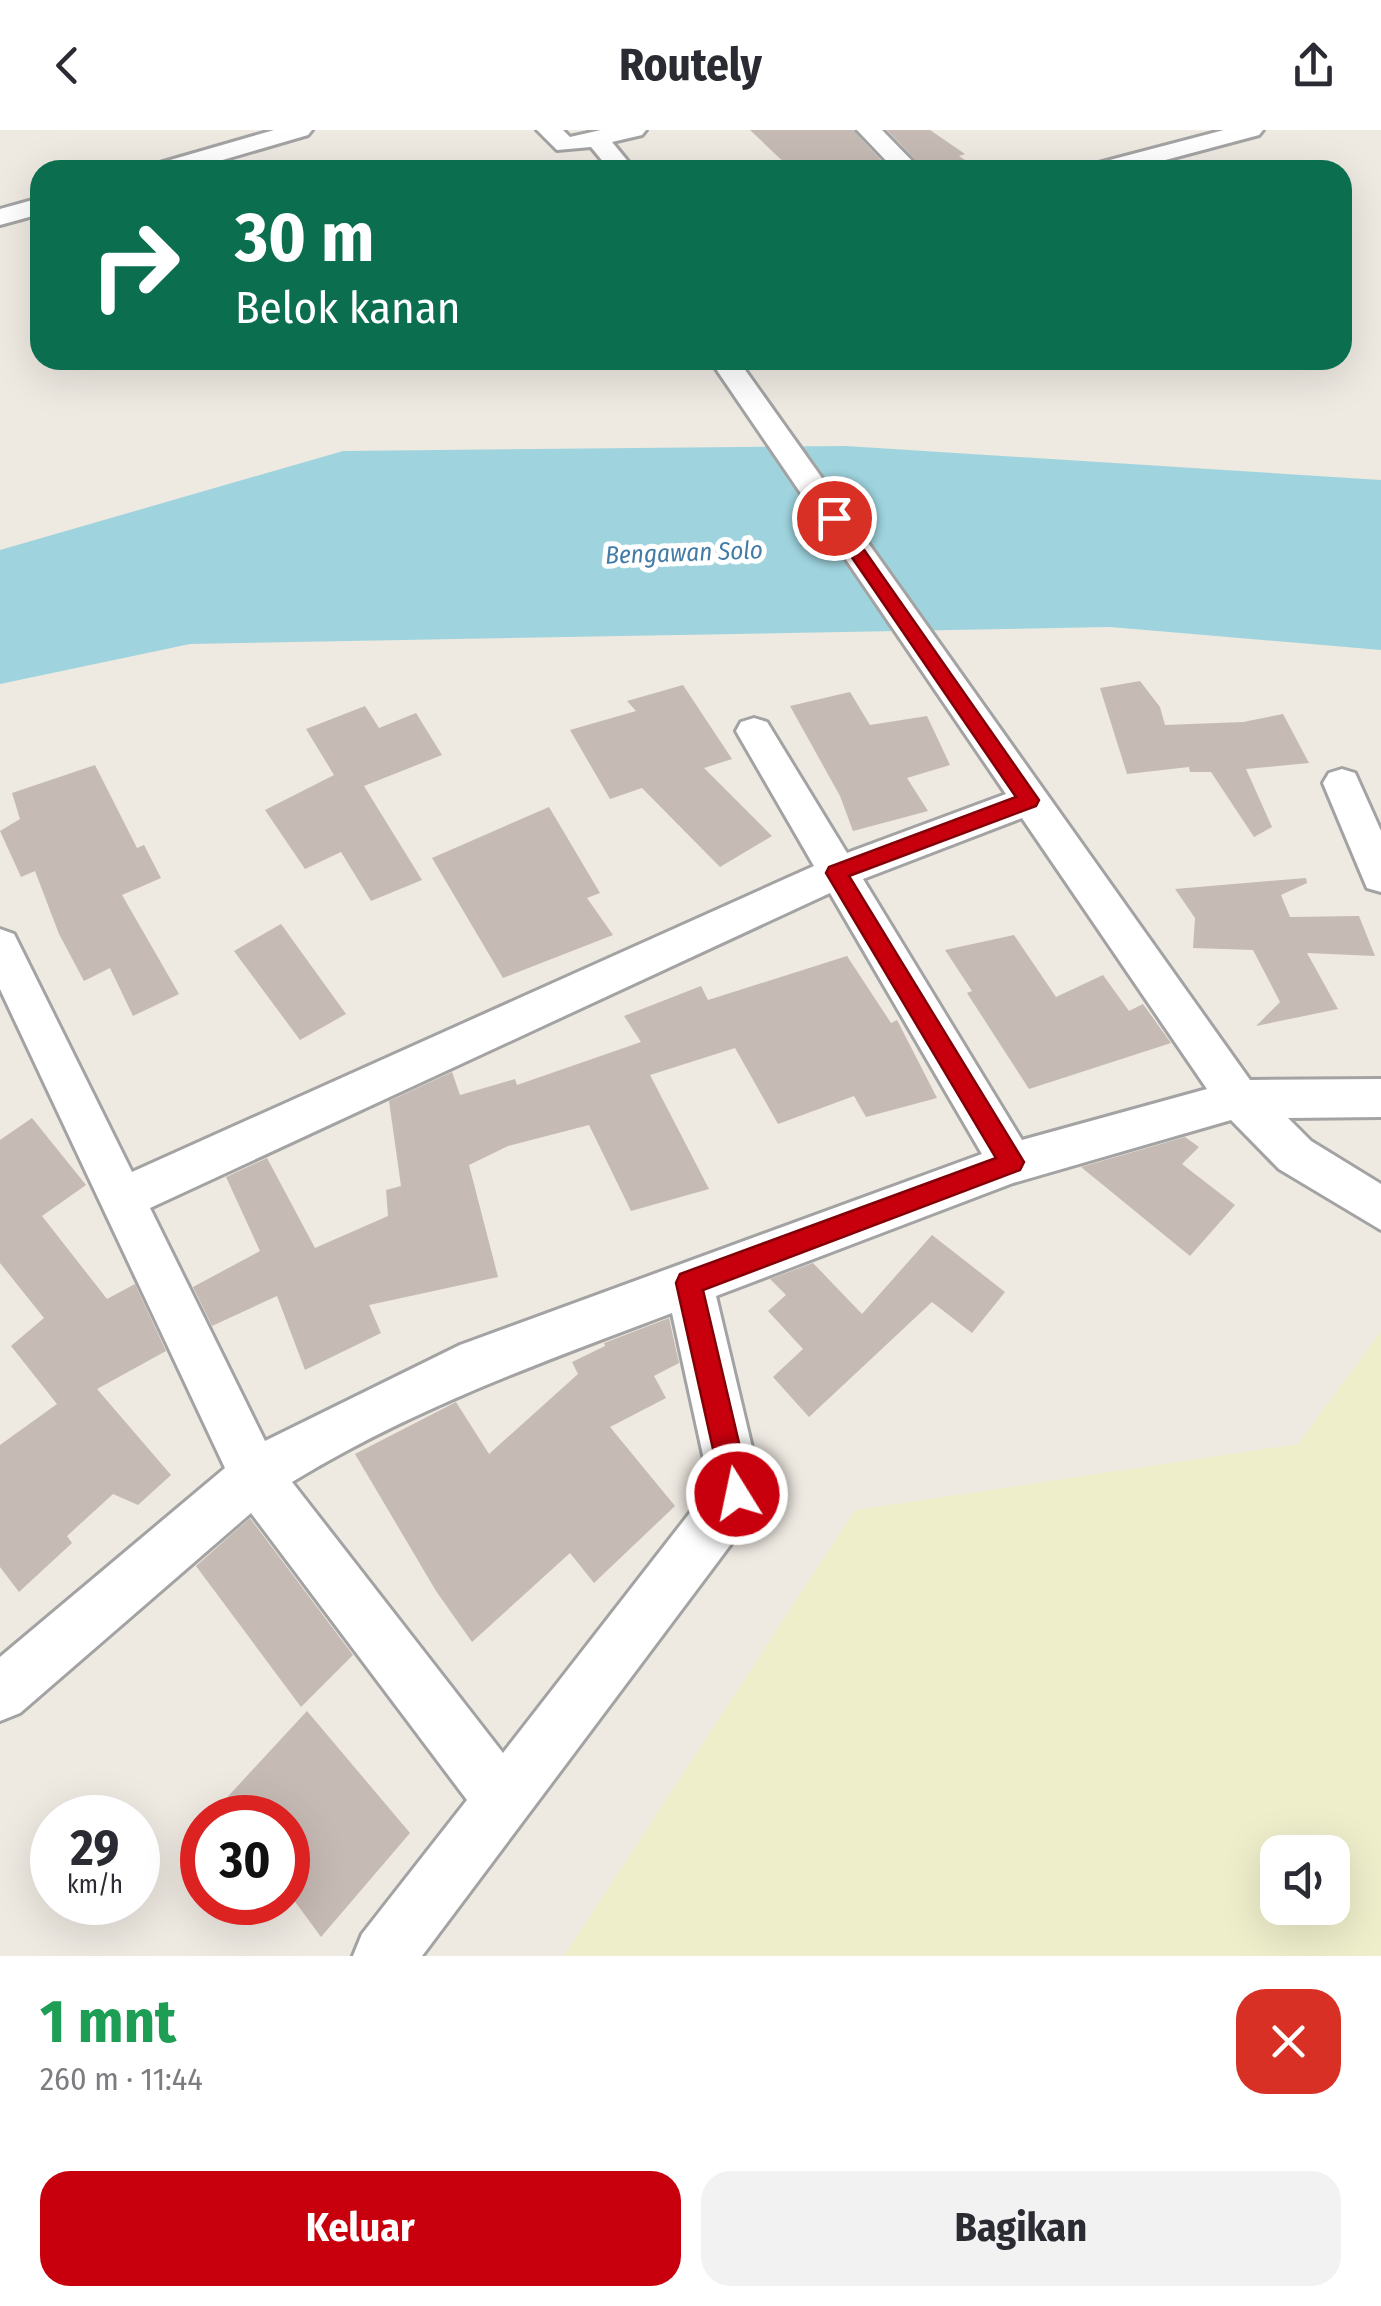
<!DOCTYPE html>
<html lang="id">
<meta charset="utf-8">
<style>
body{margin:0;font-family:"Fira Sans Condensed",sans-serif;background:#f2f2f3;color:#2b2b33;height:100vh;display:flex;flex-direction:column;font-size:38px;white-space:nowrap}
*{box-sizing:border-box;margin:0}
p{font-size:32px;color:#7c7c81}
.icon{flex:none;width:55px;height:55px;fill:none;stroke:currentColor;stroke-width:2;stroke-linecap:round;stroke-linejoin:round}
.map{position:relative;height:1826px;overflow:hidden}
.side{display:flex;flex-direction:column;background:#fff;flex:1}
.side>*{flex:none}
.hud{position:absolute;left:30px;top:30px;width:1322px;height:210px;border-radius:30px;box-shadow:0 10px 40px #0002;background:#0b6e4f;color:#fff;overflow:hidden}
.fabs{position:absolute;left:1260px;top:1705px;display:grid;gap:20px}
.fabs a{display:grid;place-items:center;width:90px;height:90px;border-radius:20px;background:#fff;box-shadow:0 10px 40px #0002;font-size:50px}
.speed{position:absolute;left:30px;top:1665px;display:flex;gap:20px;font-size:50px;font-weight:700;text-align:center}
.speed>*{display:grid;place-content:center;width:130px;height:130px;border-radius:50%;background:#fff;box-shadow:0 10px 40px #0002;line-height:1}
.speed small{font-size:25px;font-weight:400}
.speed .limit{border:15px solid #d22;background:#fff;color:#111}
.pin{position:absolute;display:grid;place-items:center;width:85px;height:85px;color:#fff;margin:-42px;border:5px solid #fff;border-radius:50%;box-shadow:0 2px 10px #0007}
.me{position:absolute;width:110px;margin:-55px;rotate:350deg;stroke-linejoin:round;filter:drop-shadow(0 0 8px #0008)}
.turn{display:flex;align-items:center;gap:35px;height:210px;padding:0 40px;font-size:45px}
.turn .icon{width:130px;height:130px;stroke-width:2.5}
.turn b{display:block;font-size:70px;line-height:85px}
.round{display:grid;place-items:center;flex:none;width:105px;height:105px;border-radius:30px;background:#f2f2f3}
.head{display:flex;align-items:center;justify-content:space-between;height:170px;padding:0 40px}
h1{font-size:60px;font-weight:700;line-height:75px;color:#1e9e55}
.primary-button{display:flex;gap:20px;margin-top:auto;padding:20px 40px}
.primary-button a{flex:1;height:115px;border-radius:30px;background:#c8000d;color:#fff;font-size:40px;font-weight:700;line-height:115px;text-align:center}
.primary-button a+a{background:#f2f2f3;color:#2b2b33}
header{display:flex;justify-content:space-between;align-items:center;height:130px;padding:0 40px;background:#fff;font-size:45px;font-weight:700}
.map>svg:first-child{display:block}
.farmland{fill:#eeeecb;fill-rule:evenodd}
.water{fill:#9fd4de}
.building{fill:#c6bab4}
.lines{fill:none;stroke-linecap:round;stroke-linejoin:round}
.minor-casing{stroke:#a3a3a3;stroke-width:6}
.minor{fill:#fff;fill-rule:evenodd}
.route{fill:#c8000d;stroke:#820008;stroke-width:2.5}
.labels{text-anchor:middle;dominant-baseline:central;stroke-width:10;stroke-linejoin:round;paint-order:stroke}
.far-water-label{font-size:25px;font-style:italic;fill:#427ba6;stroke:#fff}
</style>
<header><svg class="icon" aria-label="back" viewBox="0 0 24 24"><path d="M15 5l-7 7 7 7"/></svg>Routely<svg class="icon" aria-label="share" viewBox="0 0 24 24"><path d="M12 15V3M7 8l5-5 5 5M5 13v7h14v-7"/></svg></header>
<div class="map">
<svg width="1381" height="1826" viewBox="0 0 1381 1826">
<rect width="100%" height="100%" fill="#eee9e1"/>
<path class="farmland" d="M1381 1201V1826H564L855 1380 1298 1314ZM1278 1722H1332V1778H1278Z"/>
<path class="water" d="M846 316 1381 350V520L1110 497 190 514 0 554V420L343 321Z"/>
<g class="building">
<path d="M750 0H853L890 40H792Z"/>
<path d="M887 0H930L965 24 959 26 980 40H925Z"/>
<path d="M1140 551 1160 577 1165 595 1243 592 1283 584 1309 633 1246 639 1272 697 1254 707 1211 642H1190L1189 637 1127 644 1100 558Z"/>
<path d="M683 555 732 629 704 638 772 706 720 737 642 658 610 669 570 600 636 581 627 571Z"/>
<path d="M850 562 870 595 927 586 950 635 907 648 928 681 853 701 840 666 790 576Z"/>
<path d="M365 576 379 598 416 583 442 625 364 656 422 750 371 771 341 722 305 739 265 680 334 645 306 599Z"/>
<path d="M95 635 137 718 144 715 161 748 122 765 179 864 133 886 110 838 84 851 59 804 35 741 21 747 0 701 20 689 12 663Z"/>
<path d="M549 677 600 763 587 768 613 805 503 848 432 728Z"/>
<path d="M1306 748 1307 753 1281 765 1290 787 1359 786 1375 826 1307 823 1338 879 1256 896 1280 872 1253 820 1193 818 1195 788 1175 759Z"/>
<path d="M281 794 346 884 300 910 234 821Z"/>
<path d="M1014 805 1056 867 1103 845 1129 881 1143 874 1171 913 1029 959 967 863 972 861 945 820Z"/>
<path d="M847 826 891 893 897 890 937 968 866 987 854 966 778 994 735 918 650 945 709 1059 631 1081 589 995 508 1016 469 1035 498 1147 369 1175 381 1203 305 1240 277 1166 212 1196 193 1157 260 1121 226 1047 267 1028 315 1118 388 1086 386 1060 401 1056 389 971 452 942 460 965 515 949 517 955 641 912 624 886 701 856 708 870Z"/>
<path d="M32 988 86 1055 42 1086 107 1169 135 1154 166 1221 97 1259 171 1345 138 1375 113 1364 67 1406 72 1413 19 1462 0 1437V1315L57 1274 11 1216 44 1188 0 1133V1010Z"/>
<path d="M1185 1007 1199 1017 1182 1034 1235 1075 1190 1126 1081 1037Z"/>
<path d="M932 1105 1005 1162 972 1203 932 1172 809 1287 773 1247 803 1219 768 1181 786 1165 770 1149 813 1133 862 1184Z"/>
<path d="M669 1188 679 1233 654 1246 666 1268 610 1297 675 1376 594 1453 570 1423 472 1512 436 1461 355 1324 456 1272 489 1324 578 1244 572 1232 605 1216 604 1213Z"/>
<path d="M250 1388 353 1525 301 1577 196 1436Z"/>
<path d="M307 1581 410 1703 321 1807 288 1762V1688H208Z"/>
</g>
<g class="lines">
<defs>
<g id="minor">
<path d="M274 0H312L308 5 188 40H150L153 35Z"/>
<path d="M537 0H563L570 7 601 0H646L642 5 612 12 635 40H610L591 17 557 20Z"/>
<path d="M857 0H882L921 40H895Z"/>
<path d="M1224 0H1263L1259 5 1128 40H1088L1091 35Z"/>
<path d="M40 68V84L0 95V79Z"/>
<path d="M710 230H738L1250 950 1381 949V987L1288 988 1311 1011 1381 1054V1100L1279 1039 1231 990 1013 1053 716 1166 763 1364 755 1382 422 1826H353L362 1804 467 1670 251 1383 20 1583 0 1591V1527L225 1338 0 859V799L14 804 132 1042 814 736 736 601 741 592 754 588 767 592 847 723 1006 664ZM1022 688 1207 959 1022 1010 863 749ZM830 763 982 1024 460 1215 265 1311 150 1078ZM672 1183 710 1357 503 1623 292 1352C411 1279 542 1232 672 1183Z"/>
<path d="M1342 639 1355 643 1381 701V762L1367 758 1323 653 1329 643Z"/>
</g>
</defs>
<use href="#minor" class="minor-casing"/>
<use href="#minor" class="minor"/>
</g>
<path class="route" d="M834 382 839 384 1039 670 1036 676 849 746 1024 1032 1020 1040 703 1160 751 1364 747 1374 737 1378 727 1374 723 1364 676 1153 680 1144 996 1028 826 743 829 737 1016 667 825 388Z"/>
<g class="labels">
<g class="far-water-label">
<text transform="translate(684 423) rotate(-2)">Bengawan Solo</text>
</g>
</g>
</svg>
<div class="fabs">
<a><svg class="icon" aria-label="sound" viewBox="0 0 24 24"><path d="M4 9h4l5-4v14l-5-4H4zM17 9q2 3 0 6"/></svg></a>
</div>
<div class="speed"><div>29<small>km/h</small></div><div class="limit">30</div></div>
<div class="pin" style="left:834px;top:388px;background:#d93025"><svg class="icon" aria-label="arrive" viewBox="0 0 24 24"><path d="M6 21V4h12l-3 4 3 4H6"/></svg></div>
<svg class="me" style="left:737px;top:1364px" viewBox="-20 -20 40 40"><circle r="17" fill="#c8000d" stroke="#fff" stroke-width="3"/><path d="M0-11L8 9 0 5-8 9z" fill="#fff"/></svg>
<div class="hud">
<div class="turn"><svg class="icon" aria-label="right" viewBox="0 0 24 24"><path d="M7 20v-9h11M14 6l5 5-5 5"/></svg><div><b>30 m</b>Belok kanan</div></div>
</div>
</div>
<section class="side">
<div class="head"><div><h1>1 mnt</h1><p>260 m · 11:44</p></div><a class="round" style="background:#d93025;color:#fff"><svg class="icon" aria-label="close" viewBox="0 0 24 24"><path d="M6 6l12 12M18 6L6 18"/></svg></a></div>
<div class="primary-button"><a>Keluar</a><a>Bagikan</a></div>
</section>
